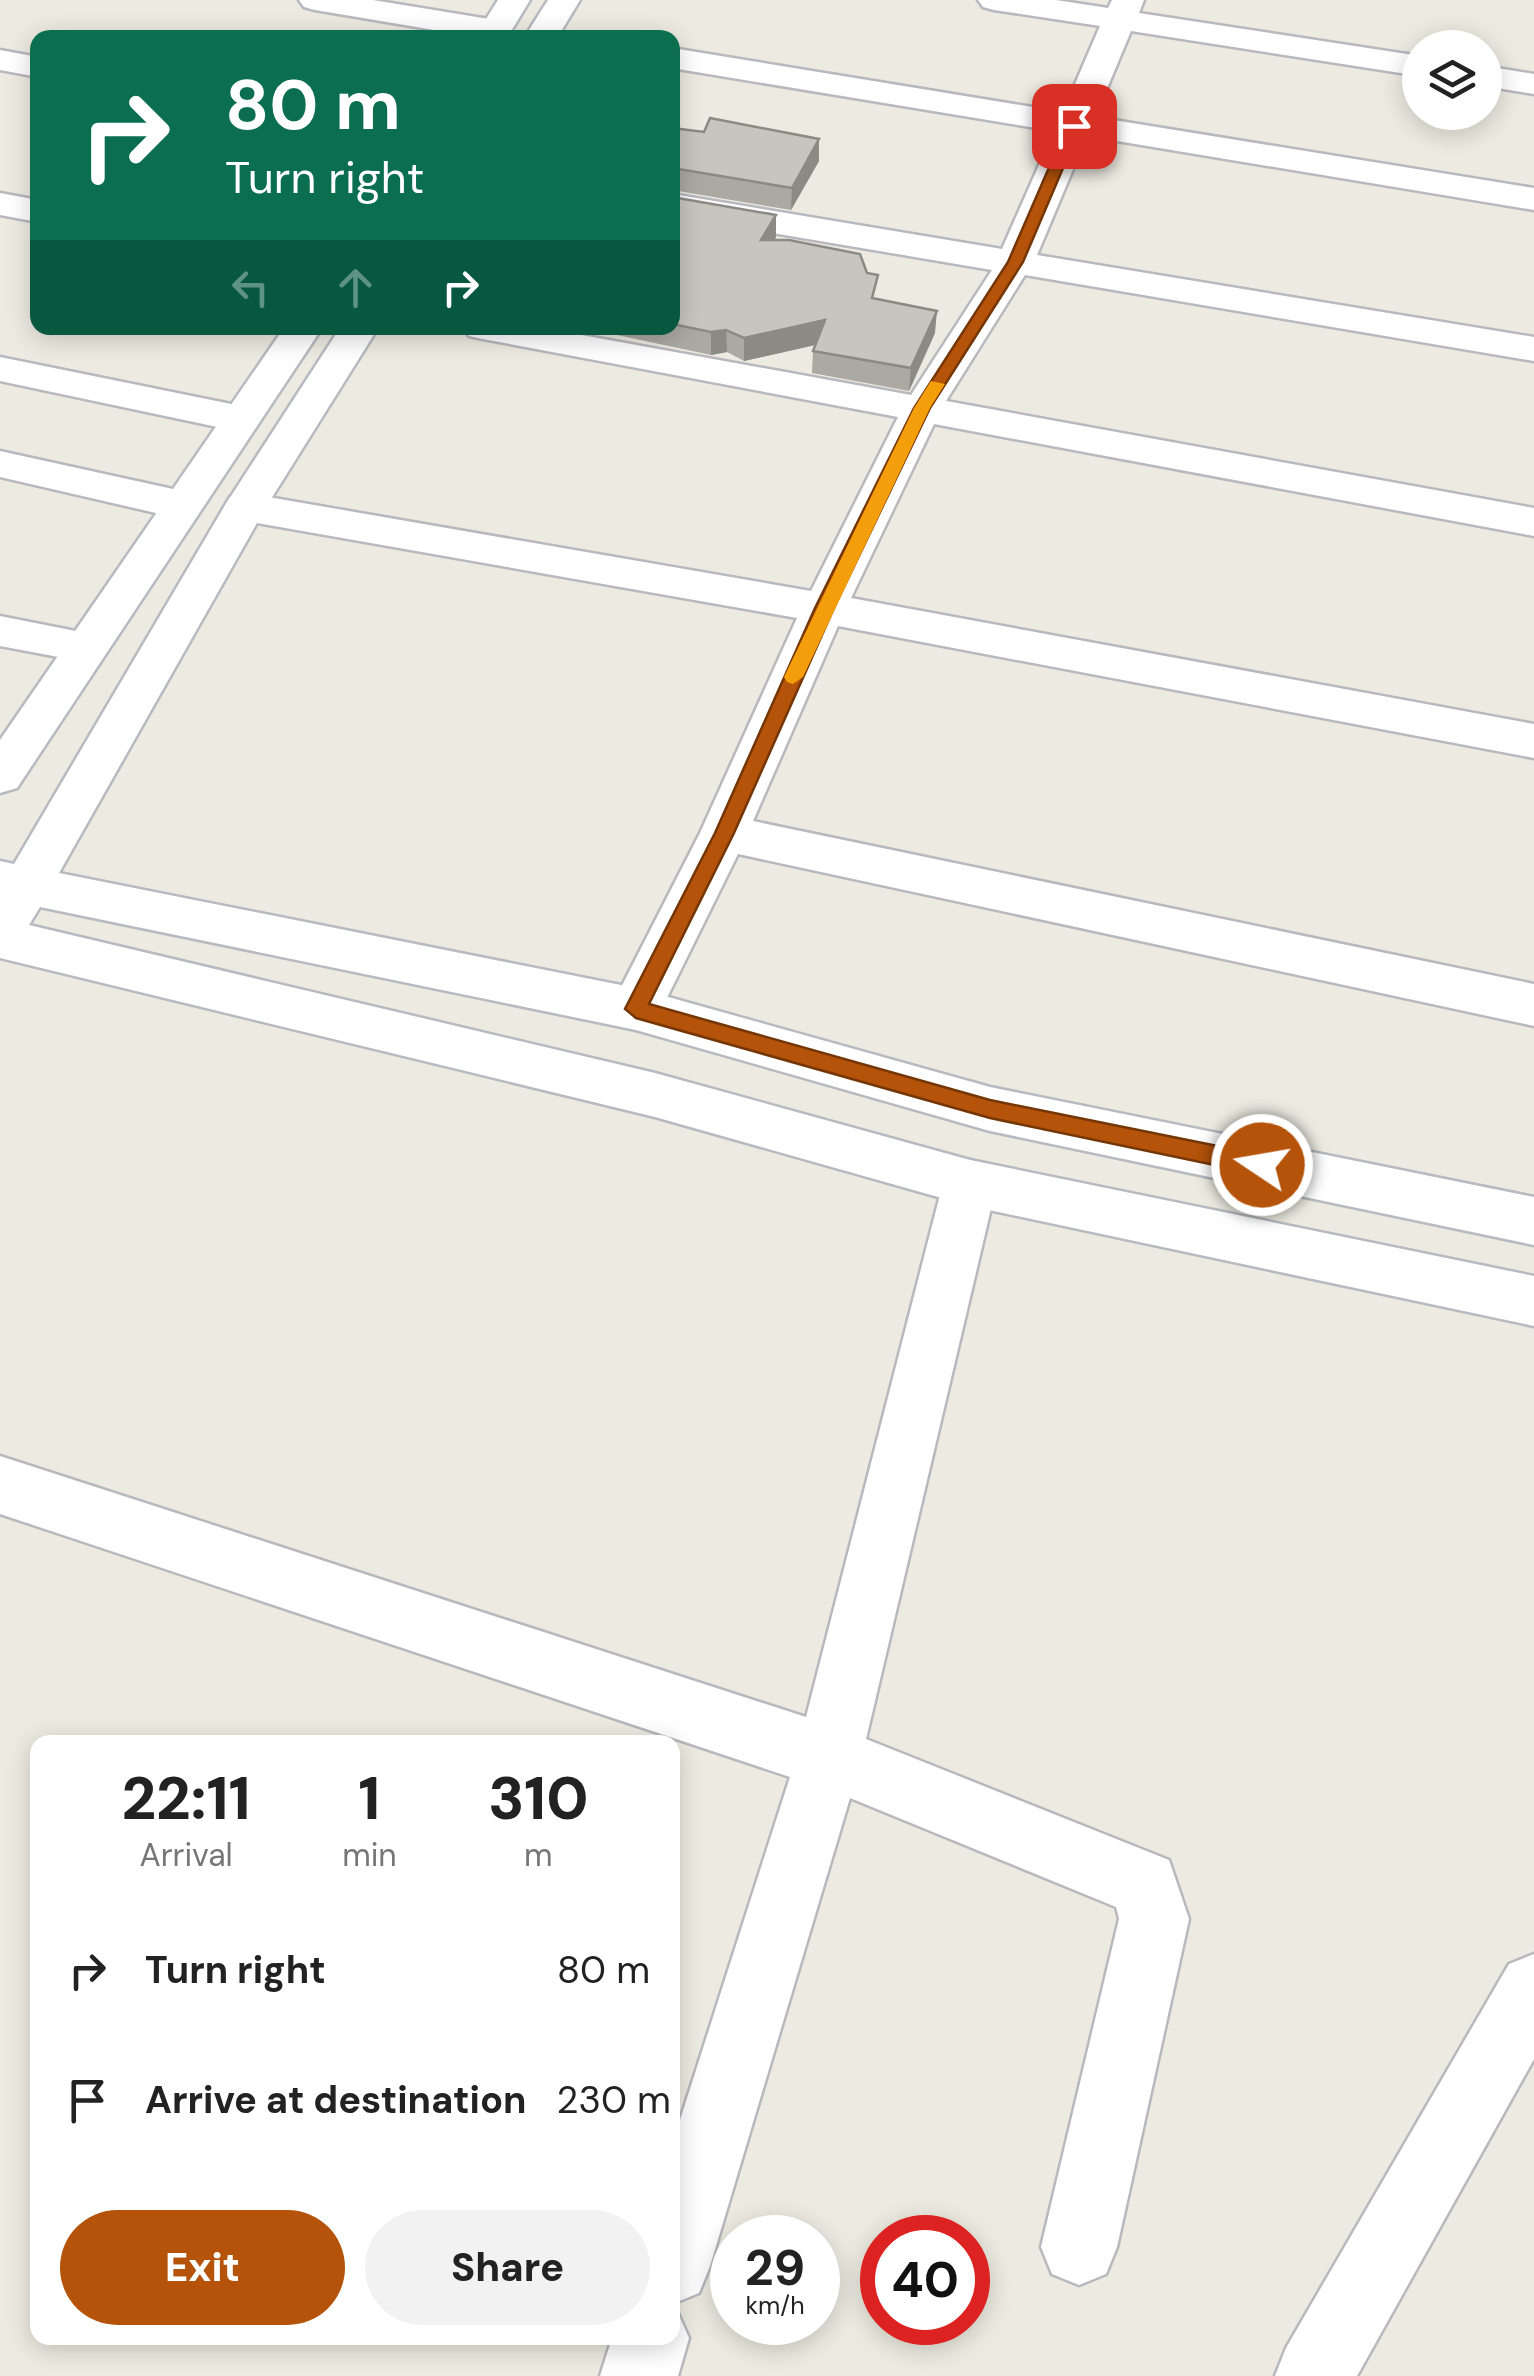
<!DOCTYPE html>
<style>
body{margin:0;font-family:"DM Sans",sans-serif;background:#f2f2f2;color:#222;height:100vh;display:flex;flex-direction:column;font-size:38px;white-space:nowrap}
*{box-sizing:border-box;margin:0}
p{font-size:32px;color:#767676}
.icon{flex:none;width:55px;height:55px;fill:none;stroke:currentColor;stroke-width:2;stroke-linecap:round;stroke-linejoin:round}
.map{position:relative;flex:1;overflow:hidden}
.drawer{position:absolute;left:30px;top:1735px;width:650px;height:610px;display:flex;flex-direction:column;background:#fff;border-radius:20px;box-shadow:0 5px 25px #0003}
.drawer>*{flex:none}
.hud{position:absolute;left:30px;top:30px;width:650px;height:305px;border-radius:20px;box-shadow:0 5px 25px #0003;background:#0b6e4f;color:#fff;overflow:hidden}
.fabs{position:absolute;left:1402px;top:30px;display:grid;gap:20px}
.fabs a{display:grid;place-items:center;width:100px;height:100px;border-radius:50%;background:#fff;box-shadow:0 5px 25px #0003;font-size:50px}
.speed{position:absolute;left:710px;top:2215px;display:flex;gap:20px;font-size:50px;font-weight:700;text-align:center}
.speed>*{display:grid;place-content:center;width:130px;height:130px;border-radius:50%;background:#fff;box-shadow:0 5px 25px #0003;line-height:1}
.speed small{font-size:25px;font-weight:400}
.speed .limit{border:15px solid #d22;background:#fff;color:#111}
.pin{position:absolute;display:grid;place-items:center;width:85px;height:85px;color:#fff;margin:-42px;border-radius:20px;box-shadow:0 5px 15px #0006}
.me{position:absolute;width:110px;margin:-55px;rotate:282deg;stroke-linejoin:round;filter:drop-shadow(0 0 8px #0008)}
.turn{display:flex;align-items:center;gap:35px;height:210px;padding:0 30px;font-size:45px}
.turn .icon{width:130px;height:130px;stroke-width:2.5}
.turn b{display:block;font-size:70px;line-height:85px}
.lanes{display:flex;align-items:center;height:95px;padding:0 30px;background:#0003;justify-content:center;gap:50px;direction:ltr}
.lanes .off{opacity:.35}
.eta{display:flex;justify-content:space-evenly;align-items:center;height:170px;text-align:center}
.eta b{font-size:60px;font-weight:800;line-height:70px}
.primary-button{display:flex;gap:20px;margin-top:auto;padding:20px 30px}
.primary-button a{flex:1;height:115px;border-radius:60px;background:#b45309;color:#fff;font-size:40px;font-weight:800;line-height:115px;text-align:center}
.primary-button a+a{background:#f2f2f2;color:#222}
ul{padding:0;list-style:none}
li{display:flex;align-items:center;gap:30px;height:130px;padding:0 30px}
li div{flex:1}
li b{display:block;font-size:38px}
li em{font-style:normal}
.map>svg:first-child{display:block}
.lines{fill:none;stroke-linecap:round;stroke-linejoin:round}
.street-casing{stroke:#b7b9be;stroke-width:5}
.secondary-casing{stroke:#b7bac0;stroke-width:5}
.street{fill:#fff;fill-rule:evenodd}
.secondary{fill:#fff;fill-rule:evenodd}
.wall{fill:#aca9a3}
.shaded-wall{fill:#8c8a85}
.building{fill:#c8c5be;stroke:#8c8a85;stroke-width:2.5}
.route{fill:#b45309;stroke:#753606;stroke-width:2.5}
.slow{fill:#f59e0b}
</style>
<div class="map">
<svg width="1534" height="2376" viewBox="0 0 1534 2376">
<rect width="100%" height="100%" fill="#edebe1"/>
<g class="lines">
<defs>
<g id="street">
<path d="M299 0H373L495 20 506 23 511 30 506 37 482 38 315 10 304 7Z"/>
<path d="M978 0H1056L1108 8 1112 0H1144L1139 13 1420 56V76L1131 31 1095 117 1534 188V210L1087 136 1037 255 1534 337V361L1025 275 946 401 1534 508V536L934 424 851 598 1534 724V758L838 626 753 821 1534 984V1026L738 854 654 1024 636 1030 618 1024 610 1009 700 833 797 618 245 521 230 517 224 507 230 497 245 493 811 591 898 417 483 339 469 336 464 328H543L911 395 992 270 672 216V194L1002 249 1054 131 672 68V48L1063 112 1100 26 994 10 983 7Z"/>
<path d="M0 50 38 57V77L0 70Z"/>
<path d="M1485 66 1534 74V94L1485 86Z"/>
<path d="M0 193 38 200V222L0 215Z"/>
<path d="M0 357 241 406 255 410 261 419 255 428 241 432 0 381Z"/>
<path d="M0 451 182 491 197 495 203 505 197 515 182 519 0 477Z"/>
<path d="M0 616 101 636 107 647 101 658 85 662 0 646Z"/>
<path d="M970 1160 989 1166 997 1183 866 1739 1169 1860 1189 1919 1117 2247 1106 2274 1079 2285 1052 2274 1041 2247 1119 1919 1116 1907 850 1798 710 2266 699 2293 672 2304V2145L790 1777 0 1514V1456L806 1717 943 1183 951 1166Z"/>
<path d="M1534 1954V2059L1357 2376H1275L1286 2348 1509 1964Z"/>
<path d="M672 2309 677 2311 689 2338 678 2376H600L612 2338H672Z"/>
</g>
<g id="secondary">
<path d="M498 0H530L507 38H474Z"/>
<path d="M548 0H580L557 38H524Z"/>
<path d="M284 328H322L17 788 0 793V740Z"/>
<path d="M340 328H378L266 507 59 873 636 988 990 1087 1534 1197V1245L990 1131 636 1030 40 907 29 925 655 1073 970 1160 1534 1276V1326L970 1206 655 1117 0 958V861L14 864 224 507Z"/>
</g>
</defs>
<use href="#street" class="street-casing"/>
<use href="#secondary" class="secondary-casing"/>
<use href="#street" class="street"/>
<use href="#secondary" class="secondary"/>
</g>
<g class="wall">
<path d="M672 128 704 132 819 139V161L791 210 672 190Z"/>
<path d="M672 197 776 237 774 240 935 333 909 391 812 373 813 351 815 345 744 361 727 352 711 355 584 328H672Z"/>
</g>
<g class="shaded-wall">
<path d="M819 139V161L791 210 792 188Z"/>
<path d="M776 215V237L761 263V240Z"/>
<path d="M937 311 935 333 909 391 911 368Z"/>
<path d="M825 320 824 343 744 361V338Z"/>
<path d="M726 330 727 352 711 355V332Z"/>
</g>
<g class="building">
<path d="M710 118 819 139 792 188 672 168V128L704 132Z"/>
<path d="M672 197 776 215 761 240H789L860 254 867 273 878 275 872 298 937 311 911 368 813 351 825 320 744 338 726 330 711 332 672 324Z"/>
</g>
<path class="route" d="M1074 121 1081 126 1023 262 930 408 834 608 734 833 649 1004 990 1100 1262 1155 1270 1158 1273 1165 1270 1172 1262 1175 990 1118 636 1018 625 1009 715 833 815 608 914 408 1008 262 1067 126Z"/>
<path class="slow" d="M931 381 945 384 930 408 803 677 793 684 787 682 784 677 914 408Z"/>
</svg>
<div class="fabs">
<a><svg class="icon" aria-label="layers" viewBox="0 0 24 24"><path d="M12 4l9 5-9 5-9-5zM3 14l9 5 9-5"/></svg></a>
</div>
<div class="speed"><div>29<small>km/h</small></div><div class="limit">40</div></div>
<div class="pin" style="left:1074px;top:126px;background:#d93025"><svg class="icon" aria-label="arrive" viewBox="0 0 24 24"><path d="M6 21V4h12l-3 4 3 4H6"/></svg></div>
<svg class="me" style="left:1262px;top:1165px" viewBox="-20 -20 40 40"><circle r="17" fill="#b45309" stroke="#fff" stroke-width="3"/><path d="M0-11L8 9 0 5-8 9z" fill="#fff"/></svg>
<div class="hud">
<div class="turn"><svg class="icon" aria-label="right" viewBox="0 0 24 24"><path d="M7 20v-9h11M14 6l5 5-5 5"/></svg><div><b>80 m</b>Turn right</div></div>
<div class="lanes"><svg class="icon off" aria-label="left" viewBox="0 0 24 24"><path d="M17 20v-9H6M10 6l-5 5 5 5"/></svg><svg class="icon off" aria-label="ahead" viewBox="0 0 24 24"><path d="M12 20V5M6 11l6-6 6 6"/></svg><svg class="icon" aria-label="right" viewBox="0 0 24 24"><path d="M7 20v-9h11M14 6l5 5-5 5"/></svg></div>
</div>
<section class="drawer">
<div class="eta">
<div><b>22:11</b><p>Arrival</p></div>
<div><b>1</b><p>min</p></div>
<div><b>310</b><p>m</p></div>
</div>
<ul>
<li><svg class="icon" aria-label="right" viewBox="0 0 24 24"><path d="M7 20v-9h11M14 6l5 5-5 5"/></svg><div><b>Turn right</b></div><em>80 m</em></li>
<li><svg class="icon" aria-label="arrive" viewBox="0 0 24 24"><path d="M6 21V4h12l-3 4 3 4H6"/></svg><div><b>Arrive at destination</b></div><em>230 m</em></li>
</ul>
<div class="primary-button"><a>Exit</a><a>Share</a></div>
</section>
</div>
